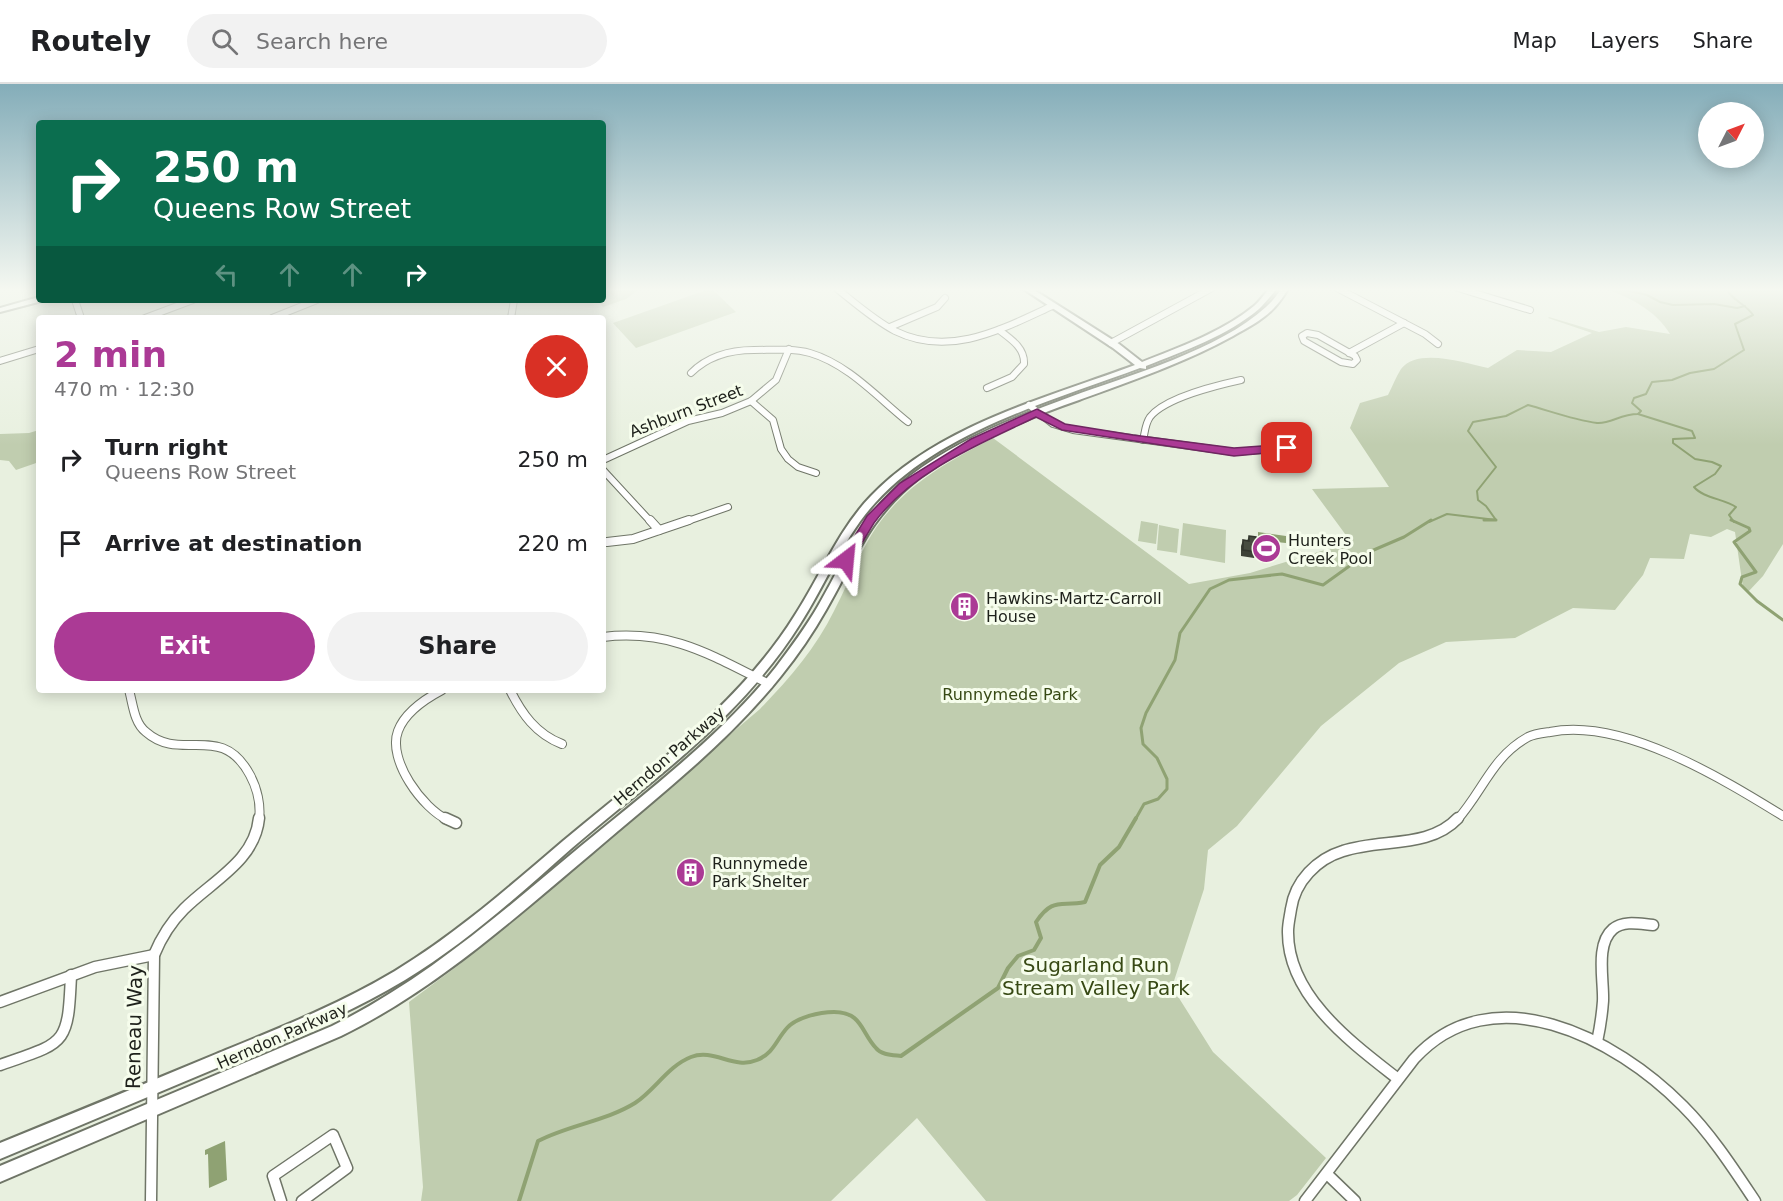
<!DOCTYPE html>
<meta charset="utf-8">
<style>
body{margin:0;font-family:"DejaVu Sans",sans-serif;background:#f2f2f2;color:#202124;height:100vh;display:flex;flex-direction:column;font-size:22px;white-space:nowrap}
*{box-sizing:border-box;margin:0}
p{font-size:20px;color:#757577}
.icon{flex:none;width:33px;height:33px;fill:none;stroke:currentColor;stroke-width:2;stroke-linecap:round;stroke-linejoin:round}
.map{position:relative;flex:1;overflow:hidden}
.panel{position:absolute;left:36px;top:231px;width:570px;height:378px;display:flex;flex-direction:column;background:#fff;border-radius:6px;box-shadow:0 3px 15px #0003}
.panel>*{flex:none}
.guide{position:absolute;left:36px;top:36px;width:570px;height:183px;border-radius:6px;box-shadow:0 3px 15px #0003;background:#0b6e4f;color:#fff;overflow:hidden}
.needle{width:39px;rotate:48deg}
.tools{position:absolute;left:1698px;top:18px;display:grid;gap:12px}
.tools a{display:grid;place-items:center;width:66px;height:66px;border-radius:50%;background:#fff;box-shadow:0 3px 15px #0003;font-size:30px}
.pin{position:absolute;display:grid;place-items:center;width:51px;height:51px;color:#fff;margin:-26px;border-radius:12px;box-shadow:0 3px 9px #0006}
.me{position:absolute;width:66px;margin:-33px;rotate:29deg;stroke-linejoin:round;filter:drop-shadow(0 0 4px #0008)}
.turn{display:flex;align-items:center;gap:21px;height:126px;padding:0 18px;font-size:27px}
.turn .icon{width:78px;height:78px;stroke-width:2.5}
.turn b{display:block;font-size:42px;line-height:51px}
.lanes{display:flex;align-items:center;height:57px;padding:0 18px;background:#0003;justify-content:center;gap:30px;direction:ltr}
.lanes .off{opacity:.35}
.round{display:grid;place-items:center;flex:none;width:63px;height:63px;border-radius:32px;background:#f2f2f2}
.head{display:flex;align-items:center;justify-content:space-between;height:102px;padding:0 18px}
h1{font-size:36px;font-weight:700;line-height:45px;color:#ab3a95}
.action{display:flex;gap:12px;margin-top:auto;padding:12px 18px}
.action a{flex:1;height:69px;border-radius:36px;background:#ab3a95;color:#fff;font-size:24px;font-weight:700;line-height:69px;text-align:center}
.action a+a{background:#f2f2f2;color:#202124}
ul{padding:0;list-style:none}
li{display:flex;align-items:center;gap:18px;height:84px;padding:0 18px}
li div{flex:1}
li b{display:block;font-size:22px}
li em{font-style:normal}
header{display:flex;align-items:center;gap:36px;box-sizing:border-box;height:84px;padding:0 30px;background:#fff;border-bottom:2px solid #e0e0e0}
header strong{font-size:28px}
nav{display:flex;gap:33px;margin-inline-start:auto;font-size:21px}
.search{width:420px;height:54px;background:#f2f2f2;display:flex;align-items:center;gap:15px;box-sizing:border-box;padding:0 21px;border-radius:33px;color:#757577;font-size:22px}
.map>svg:first-child{display:block}
.green{fill:#c0cdaf}
.water{fill:#8fa273}
.lines{fill:none;stroke-linecap:round;stroke-linejoin:round}
.stream-far2{stroke:#8fa273;stroke-width:2}
.stream-far1{stroke:#8fa273;stroke-width:3}
.stream{stroke:#8fa273;stroke-width:4}
.street-far2-casing{stroke:#6f7567;stroke-width:8}
.street-far1-casing{stroke:#6f7567;stroke-width:10}
.street-casing{stroke:#6f7567;stroke-width:13}
.secondary-casing{stroke:#6f7567;stroke-width:4}
.street-far2{stroke:#fff;stroke-width:6}
.street-far1{stroke:#fff;stroke-width:8}
.street{stroke:#fff;stroke-width:10}
.secondary{fill:#fff;fill-rule:evenodd}
.wall{fill:#3d4237}
.shaded-wall{fill:#32362d}
.building{fill:#474d40;stroke:#32362d;stroke-width:1.5}
.route{fill:#ab3a95;stroke:#6f2661;stroke-width:1.5}
.labels{text-anchor:middle;dominant-baseline:central;stroke-width:6;stroke-linejoin:round;paint-order:stroke}
.street-label{font-size:16px;fill:#1e211b;stroke:#f6fdec}
.poi-label{font-size:16px;fill:#1e211b;stroke:#f6fdec;text-anchor:start}
.park-label{font-size:16px;fill:#374914;stroke:#f6fdec}
.near-park-label{font-size:20px;fill:#374914;stroke:#f6fdec}
.near-street-label{font-size:20px;fill:#1e211b;stroke:#f6fdec}
</style>
<header>
<strong>Routely</strong>
<div class="search"><svg class="icon" aria-label="search" viewBox="0 0 24 24"><circle cx="10" cy="10" r="6"/><path d="M15 15l6 6"/></svg>Search here</div>
<nav><a>Map</a><a>Layers</a><a>Share</a></nav>
</header>
<div class="map">
<svg width="1783" height="1117" viewBox="0 0 1783 1117">
<rect width="100%" height="100%" fill="#e8f0df"/>
<g class="green">
<path d="M603 204H641L626 215 603 223 597 216H603Z"/>
<path d="M712 204H726L718 208 712 205 736 228 636 264 613 239Z"/>
<path d="M1600 204H1783V460L1763 492 1748 508 1743 504 1735 448 1727 445 1711 453 1690 450 1684 475 1650 474 1643 491 1615 526 1573 524 1515 554 1446 558 1399 579 1321 642 1237 742 1208 766 1204 805 1172 903 1213 968 1326 1074 1297 1111 1289 1117H986L917 1034 831 1117H421L423 1103 409 918 460 880 760 625C789 595 816 564 834 527 852 493 863 456 889 427 917 394 955 374 993 354L1189 500 1250 489 1351 458 1312 405 1389 403 1350 344 1360 319 1388 311C1392 303 1396 293 1401 285 1417 263 1466 279 1488 284L1517 266 1551 268 1592 249 1548 234 1549 233 1599 248 1626 243 1670 250C1657 227 1626 210 1600 204Z"/>
<path d="M39 346V378L16 386 9 377 0 376V350L29 349Z"/>
<path d="M1141 437 1158 440 1156 460 1138 457Z"/>
<path d="M1183 439 1226 446 1225 479 1180 471Z"/>
<path d="M1159 441 1179 445 1177 469 1157 466Z"/>
</g>
<g class="water">
<path d="M1258 448 1286 452V459L1276 458V474L1258 471Z"/>
<path d="M225 1057 227 1096 209 1104 208 1070 205 1071V1066Z"/>
</g>
<g class="lines">
<g class="stream-far2">
<path d="M1617 204 1647 211 1660 218 1673 221 1714 220 1737 224 1745 222"/>
<path d="M1638 330 1692 347 1695 354 1673 355V359L1695 375 1712 378 1721 382 1715 390 1694 403C1703 414 1724 415 1736 423L1729 431 1734 438"/>
<path d="M1429 438 1447 430 1496 436 1486 422 1478 416 1477 407 1496 383 1468 347 1473 338 1506 332 1528 321C1550 327 1574 336 1597 339 1611 340 1620 330 1638 330L1641 327 1632 319 1634 314 1646 310 1652 298 1672 296 1690 289 1714 285 1744 266 1735 240 1753 231C1745 219 1732 217 1726 204"/>
</g>
<g class="stream-far1">
<path d="M1484 436H1496"/>
<path d="M1731 436 1749 444 1750 447 1734 458 1756 488 1742 493 1740 500 1757 517 1783 536"/>
<path d="M1135 736 1144 720 1158 715 1167 705V695L1157 674 1143 660 1141 644 1146 629 1175 576 1180 549 1210 505 1229 496 1282 490 1323 501 1369 468 1404 453 1431 436"/>
</g>
<path class="stream" d="M519 1117 538 1057C569 1041 606 1037 635 1019 655 1006 668 982 691 973 714 964 734 986 757 976 774 969 776 956 787 944 797 933 820 928 834 928 862 928 861 948 876 964 881 971 893 971 901 972L998 904 1008 884 1018 872 1034 866 1041 854 1036 838C1053 813 1060 823 1085 818L1100 781 1119 763 1136 734"/>
<defs>
<g id="street-far2">
<path d="M836 204C855 219 874 236 895 247 950 274 1002 245 1052 222"/>
<path d="M1337 204 1425 250 1438 260"/>
<path d="M1458 204 1530 226"/>
<path d="M75 216 81 234"/>
<path d="M145 234 193 216"/>
<path d="M272 234 317 216"/>
<path d="M511 234 514 216"/>
<path d="M890 243 937 223 945 214"/>
<path d="M1307 249 1318 251 1355 272 1357 276 1353 280 1341 278 1304 257 1302 252Z"/>
<path d="M1111 259 1212 204"/>
<path d="M1349 269 1404 239"/>
<path d="M0 277 39 265"/>
<path d="M691 289C708 272 731 266 754 266 773 266 792 264 810 269 848 280 878 314 908 338"/>
<path d="M987 304 1012 293 1024 280C1025 264 1011 255 999 246"/>
<path d="M751 317 773 336 781 365 788 375 798 383 816 389"/>
<path d="M1029 321 1053 340 1073 346 1234 368 1287 364 1304 366"/>
<path d="M1143 356C1145 349 1145 340 1150 333 1165 314 1218 301 1241 296"/>
<path d="M603 376 688 337 722 329 751 317 776 296 789 265"/>
<path d="M603 386 651 438"/>
<path d="M685 438 728 423"/>
</g>
<g id="street-far1">
<path d="M650 436 659 446"/>
<path d="M607 458 633 455 689 436"/>
<path d="M603 553C670 545 711 571 769 600"/>
<path d="M129 606C133 620 134 639 146 648 181 679 221 637 250 691 257 704 261 721 259 736"/>
<path d="M442 606C425 615 405 628 398 647 387 676 423 725 448 736"/>
<path d="M510 606C522 630 536 650 562 660"/>
<path d="M1457 736C1483 707 1492 673 1528 653 1534 650 1543 649 1550 648 1622 633 1723 695 1783 732"/>
</g>
<g id="street">
<path d="M445 734 456 739"/>
<path d="M0 918 95 883 154 871"/>
<path d="M1597 958C1600 944 1602 931 1603 917 1604 897 1595 860 1613 845 1624 836 1640 840 1653 841"/>
<path d="M0 981C66 958 68 962 71 891"/>
<path d="M1398 995C1352 959 1287 912 1288 847 1288 840 1290 832 1291 825 1295 797 1317 775 1343 767 1381 754 1429 765 1458 734"/>
<path d="M1327 1090 1355 1117"/>
<path d="M151 1117 154 871C161 854 171 838 184 825 212 797 255 777 259 734"/>
<path d="M281 1117 273 1092 333 1051 347 1084 302 1117"/>
<path d="M1305 1117 1414 975C1492 889 1616 954 1683 1022 1711 1050 1733 1084 1755 1117"/>
</g>
<g id="secondary">
<path d="M1022 204H1031L1119 260 1142 278C1178 264 1224 247 1254 222 1260 217 1264 210 1270 204H1277C1272 211 1265 219 1259 225 1227 252 1184 267 1146 282V285L1140 284C1052 317 940 347 875 419 843 454 826 500 800 540 770 588 730 630 687 668 650 701 610 731 572 764 519 811 466 859 405 896 347 931 285 955 224 981 149 1012 75 1044 0 1075V1059C72 1030 144 1000 216 970 277 945 338 921 395 887 456 850 509 803 563 757 601 725 640 695 678 662 722 623 764 581 795 531 821 491 838 446 871 412 939 341 1046 314 1135 281L1113 264Z"/>
<path d="M1282 204H1289C1284 211 1280 218 1274 224 1263 236 1247 244 1233 252 1184 279 1131 297 1079 316 1024 335 965 360 918 395 869 433 856 474 826 526 813 549 798 571 781 592 726 661 657 713 591 770 511 837 435 906 341 952L0 1098V1082L332 942C425 896 502 828 581 762 649 706 721 652 776 583 791 563 806 543 818 522 848 470 861 431 910 392 957 356 1016 333 1070 313 1130 291 1219 266 1266 223 1272 218 1277 211 1282 204Z"/>
<path d="M39 213V216L42 217 0 228V224Z"/>
</g>
</defs>
<use href="#street-far2" class="street-far2-casing"/>
<use href="#street-far1" class="street-far1-casing"/>
<use href="#street" class="street-casing"/>
<use href="#secondary" class="secondary-casing"/>
<use href="#street-far2" class="street-far2"/>
<use href="#street-far1" class="street-far1"/>
<use href="#street" class="street"/>
<use href="#secondary" class="secondary"/>
</g>
<g class="wall">
<path d="M1249 452 1257 468 1254 474 1241 472V462L1243 456 1247 457Z"/>
<path d="M680 783 699 784 701 789 690 797 682 788Z"/>
</g>
<path class="shaded-wall" d="M699 784 701 789 690 797 688 792Z"/>
<g class="building">
<path d="M1249 452 1256 453 1257 468 1243 466V456L1249 457Z"/>
<path d="M691 775 699 784 688 792 680 783Z"/>
</g>
<linearGradient id="sky" x2="0" y2="1"><stop stop-color="#84adb9"/><stop offset="0.57" stop-color="#f5f8f1"/><stop offset="1" stop-color="#f5f8f1" stop-opacity="0"/></linearGradient>
<rect width="1783" height="361" fill="url(#sky)"/>
<path class="route" d="M1037 325 1065 340 1133 351 1234 364 1287 360 1293 364 1287 367 1234 372 1062 346 1036 333C980 360 912 387 874 439 866 452 858 466 850 479H842L840 476 867 432 900 399 971 355Z"/>
<defs>
<symbol id="stadium-disc" viewBox="-11 -11 22 22"><circle r="9.5" fill="#ab3a95" stroke="#f6fdec"/><path d="M0-5a6.5 5 0 1 0 0 10a6.5 5 0 1 0 0-10ZM-3.5-1.8h7v3.6h-7Z" fill="#fff"/></symbol>
<symbol id="building-disc" viewBox="-11 -11 22 22"><circle r="9.5" fill="#ab3a95" stroke="#f6fdec"/><path d="M-4-6H4V6H1V3H-1V6H-4ZM-2.5-4.3h1.7v1.8h-1.7ZM.8-4.3h1.7v1.8H.8ZM-2.5-1h1.7V.8h-1.7ZM.8-1h1.7V.8H.8Z" fill="#fff"/></symbol>
</defs>
<g fill-rule="evenodd">
<use href="#stadium-disc" x="1250" y="448" width="33" height="33"/>
<use href="#building-disc" x="948" y="506" width="33" height="33"/>
<use href="#building-disc" x="674" y="772" width="33" height="33"/>
</g>
<g class="labels">
<g class="street-label">
<text transform="translate(686 327) rotate(-21)">Ashburn Street</text>
<text transform="translate(669 672) rotate(-41)">Herndon Parkway</text>
<text transform="translate(282 952) rotate(-24)">Herndon Parkway</text>
</g>
<g class="poi-label">
<text x="1288" y="456">Hunters<tspan x="1288" dy="18">Creek Pool</tspan></text>
<text x="986" y="514">Hawkins-Martz-Carroll<tspan x="986" dy="18">House</tspan></text>
<text x="712" y="779">Runnymede<tspan x="712" dy="18">Park Shelter</tspan></text>
</g>
<g class="park-label">
<text x="1010" y="610">Runnymede Park</text>
</g>
<g class="near-park-label">
<text x="1096" y="881">Sugarland Run<tspan x="1096" dy="23">Stream Valley Park</tspan></text>
</g>
<g class="near-street-label">
<text transform="translate(134 943) rotate(-89)">Reneau Way</text>
</g>
</g>
</svg>
<div class="tools">
<a><svg class="needle" viewBox="-14 -14 28 28"><path d="M0-13l5 13h-10z" fill="#e53935"/><path d="M0 13l5-13h-10z" fill="#757577"/></svg></a>
</div>
<div class="pin" style="left:1287px;top:364px;background:#d93025"><svg class="icon" aria-label="arrive" viewBox="0 0 24 24"><path d="M6 21V4h12l-3 4 3 4H6"/></svg></div>
<svg class="me" style="left:846px;top:476px" viewBox="-20 -20 40 40"><path d="M0-17L14 15 0 8-14 15z" fill="#ab3a95" stroke="#fff" stroke-width="4"/></svg>
<div class="guide">
<div class="turn"><svg class="icon" aria-label="right" viewBox="0 0 24 24"><path d="M7 20v-9h11M14 6l5 5-5 5"/></svg><div><b>250 m</b>Queens Row Street</div></div>
<div class="lanes"><svg class="icon off" aria-label="left" viewBox="0 0 24 24"><path d="M17 20v-9H6M10 6l-5 5 5 5"/></svg><svg class="icon off" aria-label="ahead" viewBox="0 0 24 24"><path d="M12 20V5M6 11l6-6 6 6"/></svg><svg class="icon off" aria-label="ahead" viewBox="0 0 24 24"><path d="M12 20V5M6 11l6-6 6 6"/></svg><svg class="icon" aria-label="right" viewBox="0 0 24 24"><path d="M7 20v-9h11M14 6l5 5-5 5"/></svg></div>
</div>
<section class="panel">
<div class="head"><div><h1>2 min</h1><p>470 m · 12:30</p></div><a class="round" style="background:#d93025;color:#fff"><svg class="icon" aria-label="close" viewBox="0 0 24 24"><path d="M6 6l12 12M18 6L6 18"/></svg></a></div>
<ul>
<li><svg class="icon" aria-label="right" viewBox="0 0 24 24"><path d="M7 20v-9h11M14 6l5 5-5 5"/></svg><div><b>Turn right</b><p>Queens Row Street</p></div><em>250 m</em></li>
<li><svg class="icon" aria-label="arrive" viewBox="0 0 24 24"><path d="M6 21V4h12l-3 4 3 4H6"/></svg><div><b>Arrive at destination</b></div><em>220 m</em></li>
</ul>
<div class="action"><a>Exit</a><a>Share</a></div>
</section>
</div>
